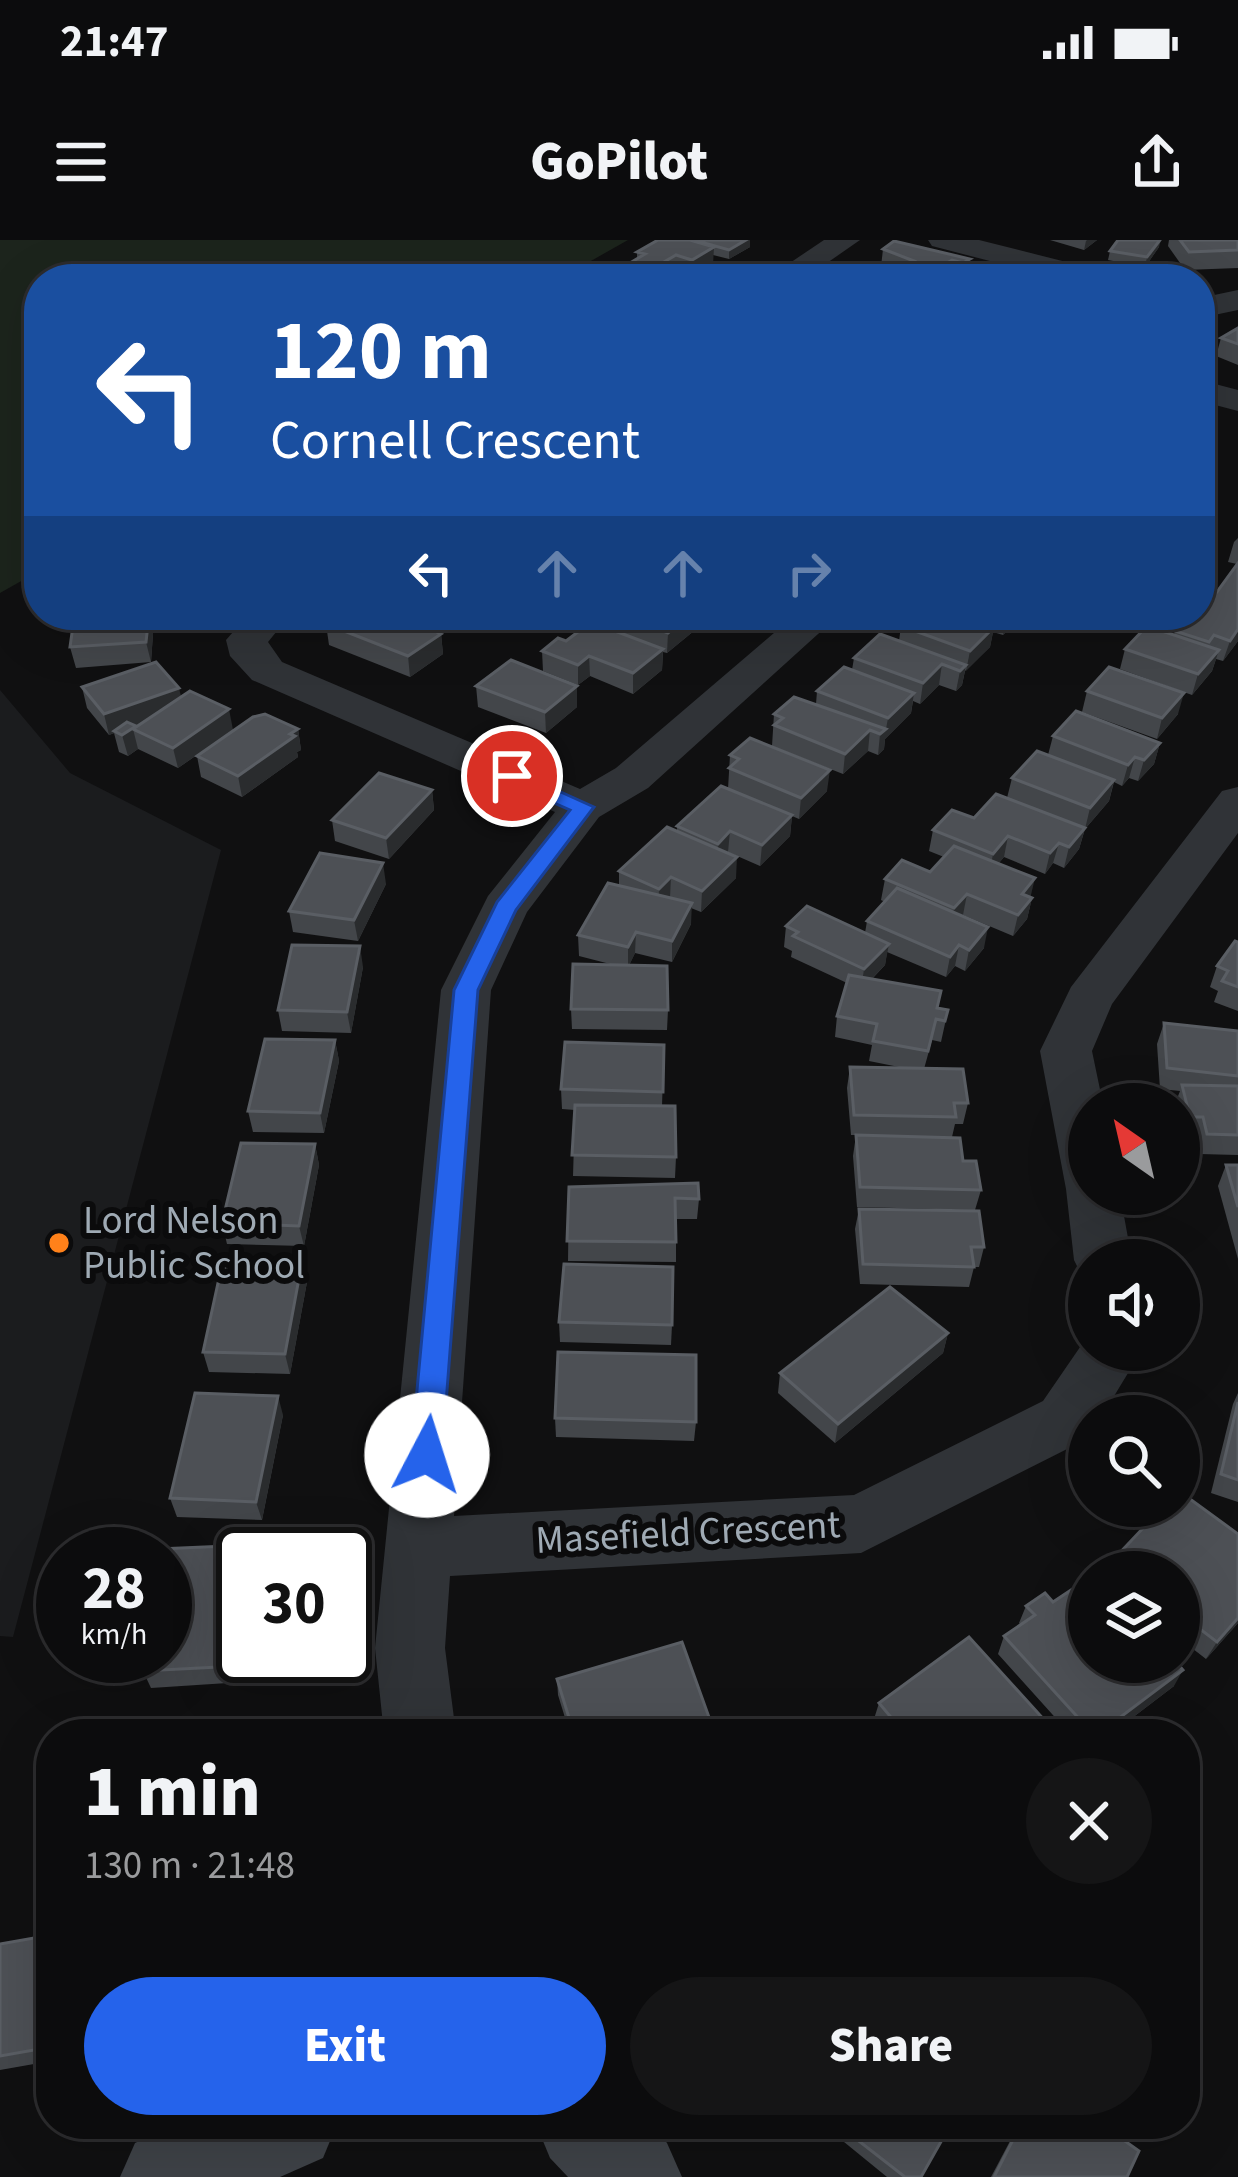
<!DOCTYPE html>
<meta charset="utf-8">
<style>
body{margin:0;font-family:"Source Sans 3",sans-serif;background:#151516;color:#f1f3f6;height:100vh;display:flex;flex-direction:column;font-size:45px;white-space:nowrap}
*{box-sizing:border-box;margin:0}
p{font-size:39px;color:#9a9b9d}
.icon{flex:none;width:66px;height:66px;fill:none;stroke:currentColor;stroke-width:2;stroke-linecap:round;stroke-linejoin:round}
.map{position:relative;flex:1;overflow:hidden}
.details{position:absolute;left:36px;top:1479px;width:1164px;height:420px;display:flex;flex-direction:column;background:#0c0c0d;border-radius:48px;box-shadow:0 12px 48px #0002,0 0 0 3px #2c2c2e}
.details>*{flex:none}
.hud{position:absolute;left:24px;top:24px;width:1191px;height:366px;border-radius:48px;box-shadow:0 12px 48px #0002,0 0 0 3px #2c2c2e;background:#1a4fa0;color:#fff;overflow:hidden}
.needle{width:78px;rotate:326deg}
.controls{position:absolute;left:1068px;top:843px;display:grid;gap:24px}
.controls a{display:grid;place-items:center;width:132px;height:132px;border-radius:50%;background:#0c0c0d;box-shadow:0 12px 48px #0002,0 0 0 3px #2c2c2e;font-size:60px}
.speed{position:absolute;left:36px;top:1287px;display:flex;gap:24px;font-size:60px;font-weight:700;text-align:center}
.speed>*{display:grid;place-content:center;width:156px;height:156px;border-radius:50%;background:#0c0c0d;box-shadow:0 12px 48px #0002,0 0 0 3px #2c2c2e;line-height:1}
.speed small{font-size:30px;font-weight:400}
.speed .limit{border:6px solid #111;border-radius:18px;background:#fff;color:#111}
.pin{position:absolute;display:grid;place-items:center;width:102px;height:102px;color:#fff;margin:-51px;border:6px solid #fff;border-radius:50%;box-shadow:0 3px 12px #0007}
.me{position:absolute;width:132px;margin:-66px;rotate:5deg;stroke-linejoin:round;filter:drop-shadow(0 0 9px #0008)}
.turn{display:flex;align-items:center;gap:42px;height:252px;padding:0 48px;font-size:54px}
.turn .icon{width:156px;height:156px;stroke-width:2.5}
.turn b{display:block;font-size:84px;line-height:102px}
.lanes{display:flex;align-items:center;height:114px;padding:0 48px;background:#0003;justify-content:center;gap:60px;direction:ltr}
.lanes .off{opacity:.35}
.round{display:grid;place-items:center;flex:none;width:126px;height:126px;border-radius:63px;background:#151516}
.head{display:flex;align-items:center;justify-content:space-between;height:204px;padding:0 48px}
h1{font-size:72px;font-weight:800;line-height:90px}
.cta{display:flex;gap:24px;margin-top:auto;padding:24px 48px}
.cta a{flex:1;height:138px;border-radius:72px;background:#2563eb;color:#fff;font-size:48px;font-weight:800;line-height:138px;text-align:center}
.cta a+a{background:#151516;color:#f1f3f6}
.status{display:flex;justify-content:space-between;align-items:center;height:84px;padding:0 60px;background:#0c0c0d;direction:ltr}
.status svg{height:33px;fill:currentColor}
header{display:flex;justify-content:space-between;align-items:center;height:156px;padding:0 48px;background:#0c0c0d;font-size:54px;font-weight:800}
.map>svg:first-child{display:block}
.built{fill:#1b1c1e}
.green{fill:#1c241c}
.lines{fill:none;stroke-linecap:round;stroke-linejoin:round}
.street{fill:#303337;fill-rule:evenodd}
.secondary{fill:#3e4247;fill-rule:evenodd}
.wall{fill:#43464a}
.shaded-wall{fill:#2a2c2e}
.building{fill:#4d5055;stroke:#5a5e64;stroke-width:3}
.route{fill:#2563eb;stroke:#184099;stroke-width:3}
.poi-dot{fill:#ff811a;stroke:#0b0b0c;stroke-width:4.5}
.labels{text-anchor:middle;dominant-baseline:central;stroke-width:12;stroke-linejoin:round;paint-order:stroke}
.poi-label{font-size:39px;fill:#9faab4;stroke:#0b0b0c;text-anchor:start}
.street-label{font-size:39px;fill:#9faab4;stroke:#0b0b0c}
</style>
<div class="status"><b>21:47</b><svg viewBox="0 0 49 12"><path d="M0 12V9h3v3zM5 12V6h3v6zM10 12V3h3v9zM15 12V0h3v12zM26 1h20v11H26zM47 4h2v5h-2z"/></svg></div>
<header><svg class="icon" aria-label="menu" viewBox="0 0 24 24"><path d="M4 6h16M4 12h16M4 18h16"/></svg>GoPilot<svg class="icon" aria-label="share" viewBox="0 0 24 24"><path d="M12 15V3M7 8l5-5 5 5M5 13v7h14v-7"/></svg></header>
<div class="map">
<svg width="1238" height="1937" viewBox="0 0 1238 1937">
<rect width="100%" height="100%" fill="#101011"/>
<path class="built" d="M0 450 70 533 221 610 13 1397 0 1396Z"/>
<path class="green" d="M0 0H628L559 39H39V331L0 353Z"/>
<g class="lines">
<g class="street">
<path d="M824 0H860L804 39H766Z"/>
<path d="M928 0H979L1106 32 1111 39H1059L932 6Z"/>
<path d="M1238 50V70L1200 78V58Z"/>
<path d="M1200 140 1238 150V171L1200 161Z"/>
<path d="M248 375H290L268 402 282 422 580 549 616 528 795 375H839L648 548 599 577 527 672 491 750 454 1276 854 1255 1043 1161 1089 1094V1110H1142L1102 1176H1089L1087 1199 861 1313 450 1336 445 1408 456 1494H384L375 1408 441 750 488 656 555 572 252 440 230 416 226 400Z"/>
<path d="M1238 547V593L1112 764 1092 811 1103 864H1089V954H1120L1132 1020H1089V1038L1082 1036 1074 1020 1066 949 1040 811 1071 747 1222 551Z"/>
</g>
<g class="secondary">
<path d="M177 1884H337L323 1918 280 1937H120L135 1903Z"/>
<path d="M536 1884H650L667 1903 682 1937H568L550 1918Z"/>
</g>
</g>
<g class="wall">
<path d="M658 0 750 7 729 19 713 15V25L692 39H581V34H620V29L637 19V12Z"/>
<path d="M1050 0H1097L1084 10Z"/>
<path d="M1169 0H1238V28L1185 30 1168 6Z"/>
<path d="M1159 7 1145 27 1108 20 1110 11Z"/>
<path d="M883 9 970 19 967 37 964 39H906V37L881 27Z"/>
<path d="M1238 88V125L1216 116 1221 98Z"/>
<path d="M1238 298V401L1223 421 1216 419 1212 431 1192 455 1120 429 1125 409 1174 395 1175 391 1217 352 1237 324 1228 322 1234 302Z"/>
<path d="M86 375H173L172 377 162 375 152 387 153 394 151 422 76 428 70 407 87 378Z"/>
<path d="M434 375H469L457 384Z"/>
<path d="M599 375H716L697 385 695 384V390L667 413 663 412 662 430 633 454 590 436 578 445 543 431 542 411 599 385Z"/>
<path d="M913 375H1023L1003 395 993 392 990 407 965 431 962 445 956 451 939 445 920 464 913 461 911 473 885 499 884 509 878 515 868 511 843 534 772 506 774 474 816 464 817 451 852 430 854 418 899 401 901 386Z"/>
<path d="M326 384 441 394 443 414 410 437 329 405Z"/>
<path d="M476 446H577V467L546 493 478 467Z"/>
<path d="M82 447 181 457 233 490 178 528 138 509 128 516 119 512 114 493 109 495 87 468Z"/>
<path d="M1087 451 1178 474 1157 499 1082 472Z"/>
<path d="M298 489 301 510 297 512 298 517 242 557 201 537 197 516Z"/>
<path d="M1053 496 1160 503 1154 524 1138 541 1129 538 1122 546 1114 542 1109 561 1085 589 1079 609 1064 628 1053 623 1045 634 1004 617 998 624 1032 658 1027 679 1013 696 963 675 984 708 965 731 955 726 946 737 887 712 885 725 872 739 938 768 948 770 941 802 932 800 924 829 968 863 963 884H955L952 897 963 921 981 950 975 970 857 967 853 916 856 895H851L847 848 850 827 904 828 869 821 872 805 835 797 837 776 847 743 791 717 792 711 784 707 786 686 865 693 867 681 885 662 881 660 885 639 930 632 944 617 929 611 933 590 974 578 1007 558 1012 538 1048 515Z"/>
<path d="M730 515 827 551 799 579 792 576 790 596 760 626 728 612 736 638 701 672 691 668V684L672 722 635 713 629 725 668 770 667 790 572 789 571 769 614 725 579 716 578 695 619 646V631L677 591V586L728 549Z"/>
<path d="M432 550 434 570 389 619 335 601 332 580Z"/>
<path d="M386 644 358 701 293 692 289 671Z"/>
<path d="M1238 702V771L1214 762 1218 751 1210 747 1217 726Z"/>
<path d="M363 727 351 793 282 791 278 770Z"/>
<path d="M1164 783 1238 791V915L1199 914 1195 898H1182L1179 884V864H1175L1180 851 1160 849 1157 804Z"/>
<path d="M335 800 339 821 324 893 253 892 248 871Z"/>
<path d="M664 805 662 866 676 917 675 938 573 936 575 870 562 869 561 849Z"/>
<path d="M315 904 319 925 304 1006 227 1004 222 983Z"/>
<path d="M1226 925H1238V1019L1218 946Z"/>
<path d="M569 947 699 959 697 979H676V1022L568 1021Z"/>
<path d="M859 969 984 1007 979 1027H974L969 1047 860 1044 855 989Z"/>
<path d="M307 1042 290 1134 209 1132 203 1112Z"/>
<path d="M559 1082 672 1085 671 1105 560 1102Z"/>
<path d="M948 1093 943 1113 835 1203 778 1153 780 1133Z"/>
<path d="M1238 1153V1262L1211 1253 1233 1164Z"/>
<path d="M283 1175 262 1280 177 1277 170 1258Z"/>
<path d="M555 1178 696 1182 694 1201 556 1197Z"/>
<path d="M1238 1294V1383L1206 1419 1179 1398V1332H1107L1112 1321Z"/>
<path d="M249 1305 243 1442 151 1448 143 1431Z"/>
<path d="M1053 1362 1174 1446 1111 1494H1070L998 1414 1004 1396 1021 1385 1019 1383 1026 1366Z"/>
<path d="M557 1439 710 1480 708 1494H570L558 1455Z"/>
<path d="M879 1463 1057 1494H887L874 1479Z"/>
<path d="M51 1695V1821L0 1830V1704Z"/>
<path d="M822 1884H951L921 1937H887Z"/>
<path d="M1019 1884H1101L1127 1937H991Z"/>
</g>
<g class="shaded-wall">
<path d="M746 0H750V7L729 19V10Z"/>
<path d="M1087 0H1097L1084 10 1086 1Z"/>
<path d="M1161 0 1159 7 1145 27 1147 17Z"/>
<path d="M714 7 713 25 692 39H680L692 32V20Z"/>
<path d="M970 19 967 37 961 39 963 23Z"/>
<path d="M952 20 950 39H930L931 32Z"/>
<path d="M1208 172 1202 191 1200 194V179Z"/>
<path d="M148 375H162L152 387 153 394 151 422 146 402Z"/>
<path d="M456 375H469L457 384Z"/>
<path d="M689 375H696L695 390 667 413 668 393Z"/>
<path d="M698 375H716L697 385Z"/>
<path d="M1006 375H1023L1003 395Z"/>
<path d="M994 387 990 407 966 431 970 411Z"/>
<path d="M1238 389V401L1223 421 1230 401Z"/>
<path d="M441 394 443 414 410 437 408 416Z"/>
<path d="M663 409 662 430 633 454V433Z"/>
<path d="M1219 410 1212 431 1192 455 1198 434Z"/>
<path d="M589 416 590 436 578 445V425Z"/>
<path d="M942 424 939 445 920 464 923 443Z"/>
<path d="M966 425 962 445 956 451 960 431Z"/>
<path d="M577 446V467L546 493 545 472Z"/>
<path d="M179 448 184 469 109 495 104 474Z"/>
<path d="M914 453 911 473 885 499 884 509 878 515 880 494 886 489 888 478Z"/>
<path d="M1184 453 1178 474 1157 499 1162 478Z"/>
<path d="M229 469 233 490 178 528 173 508Z"/>
<path d="M133 489 138 509 128 516 122 495Z"/>
<path d="M298 489 301 510 297 512 298 517 242 557 238 536Z"/>
<path d="M870 490 868 511 843 534 845 514Z"/>
<path d="M1160 503 1154 524 1138 541 1144 520Z"/>
<path d="M1135 517 1129 538 1122 546 1128 525Z"/>
<path d="M830 530 827 551 799 579 801 558Z"/>
<path d="M1114 540 1109 561 1085 589 1090 568Z"/>
<path d="M432 550 434 570 389 619 386 598Z"/>
<path d="M792 575 790 596 760 626 762 605Z"/>
<path d="M1085 588 1079 609 1064 628 1069 607Z"/>
<path d="M730 591 728 612 717 624 718 604Z"/>
<path d="M1008 596 1004 617 989 635 993 614Z"/>
<path d="M1059 603 1053 623 1045 634 1050 613Z"/>
<path d="M737 617 736 638 701 672 702 651Z"/>
<path d="M383 623 386 644 358 701 354 680Z"/>
<path d="M671 637 670 658 658 670 659 649Z"/>
<path d="M1035 638 1030 659 1022 654Z"/>
<path d="M967 654 963 675 950 689 954 668Z"/>
<path d="M1032 658 1027 679 1013 696 1018 675Z"/>
<path d="M692 663 691 684 672 722V701Z"/>
<path d="M988 687 984 708 965 731 969 710Z"/>
<path d="M636 692 635 713 628 728V707Z"/>
<path d="M889 704 885 725 861 750 864 729Z"/>
<path d="M959 705 955 726 946 737 950 717Z"/>
<path d="M360 706 363 727 351 793 347 772Z"/>
<path d="M335 800 339 821 324 893 320 873Z"/>
<path d="M315 904 319 925 304 1006 299 986Z"/>
<path d="M302 1022 307 1042 290 1134 285 1114Z"/>
<path d="M948 1093 943 1113 835 1203 838 1184Z"/>
<path d="M278 1156 283 1175 262 1280 256 1262Z"/>
<path d="M243 1366V1416H246L243 1442 237 1426Z"/>
<path d="M1238 1378V1383L1206 1419 1217 1402Z"/>
<path d="M1183 1430 1174 1446 1111 1494H1098Z"/>
<path d="M710 1480 708 1494H665Z"/>
</g>
<g class="building">
<path d="M658 0H690L714 7 692 20 676 15 664 22 693 32 680 39H660L620 29 645 14 637 12Z"/>
<path d="M694 0H746L729 10Z"/>
<path d="M1118 0H1160L1147 17 1110 11Z"/>
<path d="M1180 0H1238V10L1189 12Z"/>
<path d="M894 1 970 19 963 23 952 20 931 32 907 26 914 21 883 9Z"/>
<path d="M595 26 625 35 618 39H593L594 38 581 34Z"/>
<path d="M860 33 881 39H850Z"/>
<path d="M1238 88V104L1221 98Z"/>
<path d="M1238 323V389L1230 401 1214 395 1209 402 1175 391 1189 375H1200V363L1212 350 1217 352Z"/>
<path d="M125 375H149L146 402 70 407 74 379Z"/>
<path d="M341 375H398L441 394 408 416 326 384Z"/>
<path d="M624 375H689L668 393Z"/>
<path d="M913 375H960L994 387 970 411 901 386Z"/>
<path d="M591 382 663 409 633 433 589 416 578 425 542 411 558 398 566 401Z"/>
<path d="M1147 386 1219 410 1198 434 1125 409Z"/>
<path d="M880 394 966 425 960 431 942 424 923 443 854 418Z"/>
<path d="M511 420 577 446 545 472 476 446Z"/>
<path d="M156 422 179 448 104 474 82 447Z"/>
<path d="M844 427 914 453 888 478 817 451Z"/>
<path d="M1109 427 1184 453 1162 478 1087 451Z"/>
<path d="M190 451 229 469 173 508 133 489Z"/>
<path d="M794 457 886 489 880 494 870 490 845 514 774 485 783 478 774 474Z"/>
<path d="M1076 471 1160 503 1144 520 1135 517 1128 525 1053 496Z"/>
<path d="M265 474 298 489 290 494 295 496 238 536 197 516 253 477Z"/>
<path d="M127 482 136 486 122 495 114 491Z"/>
<path d="M750 498 830 530 801 558 729 528 739 519 730 515Z"/>
<path d="M1037 511 1114 540 1090 568 1012 538Z"/>
<path d="M379 533 432 550 386 598 332 580Z"/>
<path d="M721 546 792 575 762 605 730 591 718 604 677 586Z"/>
<path d="M996 554 1085 588 1069 607 1059 603 1050 613 1008 596 993 614 933 590 952 570 974 578Z"/>
<path d="M667 587 737 617 702 651 671 637 659 649 619 631Z"/>
<path d="M954 606 1035 638 1022 654 1032 658 1018 675 967 654 954 668 885 639 902 620 930 632Z"/>
<path d="M320 613 383 623 354 680 289 671Z"/>
<path d="M608 643 692 663 672 701 636 692 628 707 578 695Z"/>
<path d="M897 648 988 687 969 710 959 705 950 717 867 681Z"/>
<path d="M807 666 889 704 864 729 793 696 798 692 786 686Z"/>
<path d="M1235 701 1238 702V747L1222 741 1228 731 1217 726Z"/>
<path d="M292 705 360 706 347 772 278 770Z"/>
<path d="M573 724 667 726 668 770 571 769Z"/>
<path d="M849 735 941 751 937 768 948 770 945 781 936 779 928 811 873 801 877 784 837 776Z"/>
<path d="M1164 783 1238 791V836L1167 828Z"/>
<path d="M265 799 335 800 320 873 248 871Z"/>
<path d="M565 802 664 805 663 852 561 849Z"/>
<path d="M850 827 963 829 968 863H954L956 877 854 875Z"/>
<path d="M1182 845 1238 846V895L1207 894 1203 877H1190Z"/>
<path d="M575 865 675 866 676 917 572 915Z"/>
<path d="M856 895 960 898 963 921H976L981 950 860 947Z"/>
<path d="M241 903 315 904 299 986 222 983Z"/>
<path d="M1226 925H1238V967Z"/>
<path d="M698 943 699 959 675 958 676 1002 567 1001 569 947Z"/>
<path d="M859 969 979 971 984 1007H971L974 1027 863 1024Z"/>
<path d="M223 1020 302 1022 285 1114 203 1112Z"/>
<path d="M564 1024 673 1027 672 1085 559 1082Z"/>
<path d="M890 1047 948 1093 838 1184 780 1133Z"/>
<path d="M558 1112 696 1115V1182L555 1178Z"/>
<path d="M195 1153 278 1156 256 1262 170 1258Z"/>
<path d="M1238 1162V1240L1221 1234Z"/>
<path d="M1179 1251 1238 1294V1378L1217 1402 1179 1373V1332H1126L1112 1321 1164 1266H1179Z"/>
<path d="M249 1305 248 1314H243V1366L237 1426 143 1431 145 1416H165V1314H159V1309Z"/>
<path d="M1089 1338V1422H1176L1183 1430 1098 1494H1093L1004 1396 1035 1375 1026 1366 1045 1353 1053 1362Z"/>
<path d="M969 1397 1057 1494H905L879 1463Z"/>
<path d="M682 1402 710 1480 665 1494H574L557 1439Z"/>
<path d="M51 1695V1807L0 1816V1704Z"/>
<path d="M837 1884H951L921 1937H905Z"/>
<path d="M1021 1884H1101L1139 1911 1127 1937H994Z"/>
</g>
<path class="route" d="M512 530 594 567 516 670 478 750 442 1215 437 1224 427 1228 416 1224 411 1215 454 750 497 662 570 570 504 541 501 536Z"/>
<circle class="poi-dot" cx="59" cy="1003" r="12"/>
<g class="labels">
<g class="poi-label">
<text x="83" y="981">Lord Nelson<tspan x="83" dy="45">Public School</tspan></text>
</g>
<g class="street-label">
<text transform="translate(688 1293) rotate(-3)">Masefield Crescent</text>
</g>
</g>
</svg>
<div class="controls">
<a><svg class="needle" viewBox="-14 -14 28 28"><path d="M0-13l5 13h-10z" fill="#e53935"/><path d="M0 13l5-13h-10z" fill="#9a9b9d"/></svg></a>
<a><svg class="icon" aria-label="sound" viewBox="0 0 24 24"><path d="M4 9h4l5-4v14l-5-4H4zM17 9q2 3 0 6"/></svg></a>
<a><svg class="icon" aria-label="search" viewBox="0 0 24 24"><circle cx="10" cy="10" r="6"/><path d="M15 15l6 6"/></svg></a>
<a><svg class="icon" aria-label="layers" viewBox="0 0 24 24"><path d="M12 4l9 5-9 5-9-5zM3 14l9 5 9-5"/></svg></a>
</div>
<div class="speed"><div>28<small>km/h</small></div><div class="limit">30</div></div>
<div class="pin" style="left:512px;top:536px;background:#d93025"><svg class="icon" aria-label="arrive" viewBox="0 0 24 24"><path d="M6 21V4h12l-3 4 3 4H6"/></svg></div>
<svg class="me" style="left:427px;top:1215px" viewBox="-20 -20 40 40"><circle r="19" fill="#fff"/><path d="M0-13L10 11 0 6-10 11z" fill="#2563eb"/></svg>
<div class="hud">
<div class="turn"><svg class="icon" aria-label="left" viewBox="0 0 24 24"><path d="M17 20v-9H6M10 6l-5 5 5 5"/></svg><div><b>120 m</b>Cornell Crescent</div></div>
<div class="lanes"><svg class="icon" aria-label="left" viewBox="0 0 24 24"><path d="M17 20v-9H6M10 6l-5 5 5 5"/></svg><svg class="icon off" aria-label="ahead" viewBox="0 0 24 24"><path d="M12 20V5M6 11l6-6 6 6"/></svg><svg class="icon off" aria-label="ahead" viewBox="0 0 24 24"><path d="M12 20V5M6 11l6-6 6 6"/></svg><svg class="icon off" aria-label="right" viewBox="0 0 24 24"><path d="M7 20v-9h11M14 6l5 5-5 5"/></svg></div>
</div>
<section class="details">
<div class="head"><div><h1>1 min</h1><p>130 m · 21:48</p></div><a class="round"><svg class="icon" aria-label="close" viewBox="0 0 24 24"><path d="M6 6l12 12M18 6L6 18"/></svg></a></div>
<div class="cta"><a>Exit</a><a>Share</a></div>
</section>
</div>
